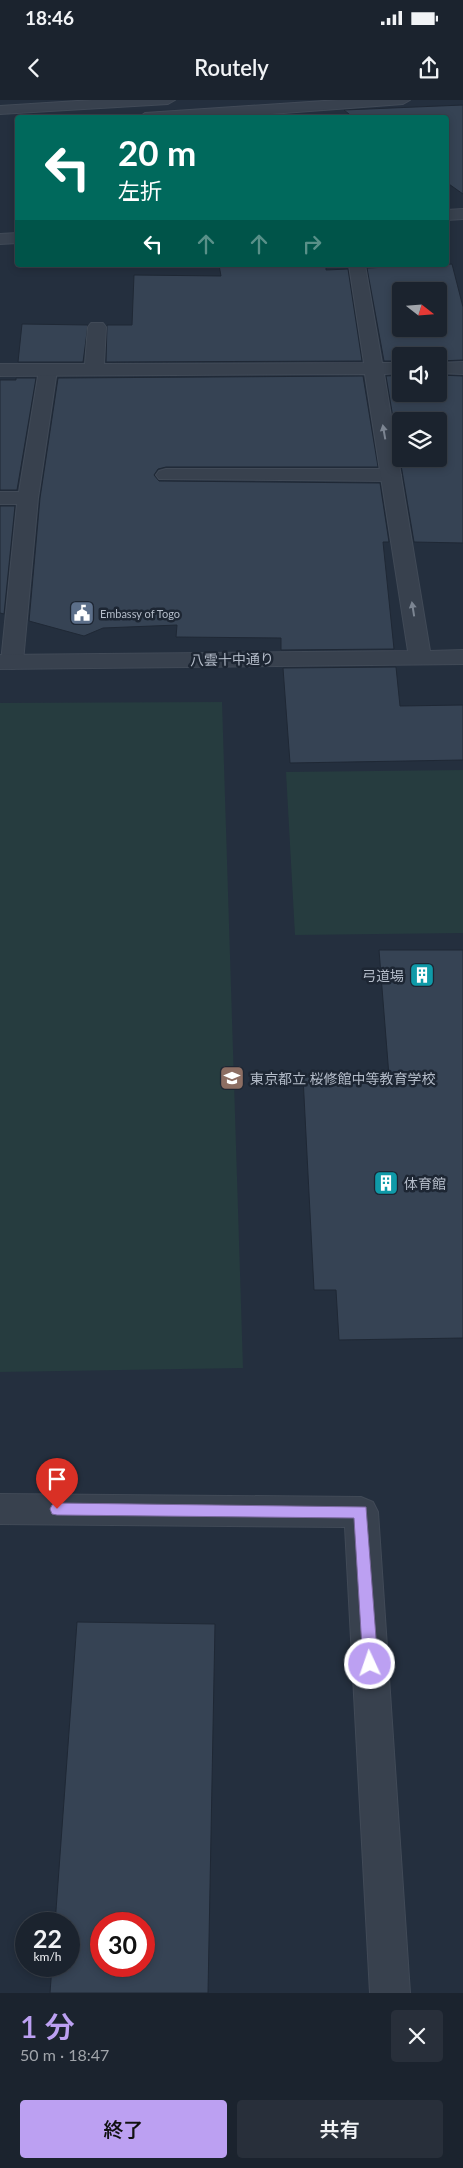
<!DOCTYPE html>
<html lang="ja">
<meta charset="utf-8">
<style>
body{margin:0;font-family:Lato,"Noto Sans JP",sans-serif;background:#282f3a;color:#f1f3f6;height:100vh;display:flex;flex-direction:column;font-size:19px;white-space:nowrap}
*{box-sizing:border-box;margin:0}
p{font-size:16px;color:#a0a4aa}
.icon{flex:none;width:28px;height:28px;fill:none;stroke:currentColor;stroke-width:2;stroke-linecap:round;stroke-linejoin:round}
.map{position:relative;height:1893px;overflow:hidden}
.side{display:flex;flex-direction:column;background:#1b232e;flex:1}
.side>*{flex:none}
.banner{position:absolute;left:15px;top:15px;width:434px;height:152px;border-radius:5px;box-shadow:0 2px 8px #0003,0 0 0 1px #39404a;background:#00695c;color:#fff;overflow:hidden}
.needle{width:32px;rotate:107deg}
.controls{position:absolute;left:392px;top:182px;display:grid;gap:10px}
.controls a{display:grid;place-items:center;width:55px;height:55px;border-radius:5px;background:#1b232e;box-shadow:0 2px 8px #0003,0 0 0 1px #39404a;font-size:25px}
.speed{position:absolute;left:15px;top:1812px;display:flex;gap:10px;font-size:25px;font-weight:700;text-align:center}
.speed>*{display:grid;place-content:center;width:65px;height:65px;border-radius:50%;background:#1b232e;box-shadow:0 2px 8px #0003,0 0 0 1px #39404a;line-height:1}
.speed small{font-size:12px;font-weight:400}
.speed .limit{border:8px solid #d22;background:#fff;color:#111}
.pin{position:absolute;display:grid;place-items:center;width:42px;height:42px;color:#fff;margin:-51px -21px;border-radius:50% 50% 50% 0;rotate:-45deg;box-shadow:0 0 5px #0007}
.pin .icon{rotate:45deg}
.me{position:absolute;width:55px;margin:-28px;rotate:357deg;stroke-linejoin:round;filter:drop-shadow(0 0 4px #0008)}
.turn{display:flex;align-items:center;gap:18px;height:105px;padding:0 20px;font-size:22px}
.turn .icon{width:65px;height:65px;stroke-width:2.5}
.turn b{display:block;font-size:35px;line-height:42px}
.lanes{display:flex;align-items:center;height:48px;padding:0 20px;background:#0003;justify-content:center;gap:25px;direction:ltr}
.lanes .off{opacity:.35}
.round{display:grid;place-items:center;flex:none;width:52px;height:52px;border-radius:5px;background:#282f3a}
.summary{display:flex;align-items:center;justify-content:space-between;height:85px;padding:0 20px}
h1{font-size:30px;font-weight:600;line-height:38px;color:#bca0f2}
.button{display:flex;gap:10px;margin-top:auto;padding:10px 20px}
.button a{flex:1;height:58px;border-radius:5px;background:#bca0f2;color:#111;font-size:20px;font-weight:600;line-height:58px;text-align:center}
.button a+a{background:#282f3a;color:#f1f3f6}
.status{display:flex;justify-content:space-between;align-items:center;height:35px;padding:0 25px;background:#1b232e;direction:ltr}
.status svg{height:14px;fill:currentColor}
header{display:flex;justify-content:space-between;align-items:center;height:65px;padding:0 20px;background:#1b232e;font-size:22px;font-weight:600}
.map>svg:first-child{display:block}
.green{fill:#263c3f}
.building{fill:#364354;stroke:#1f2835;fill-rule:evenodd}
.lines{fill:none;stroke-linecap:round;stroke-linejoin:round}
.lane-casing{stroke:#414a57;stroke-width:2}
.street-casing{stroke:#414a57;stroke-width:2}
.lane{fill:#38414e;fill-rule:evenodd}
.street{fill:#38414e;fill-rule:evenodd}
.oneway{fill:#7c8592}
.route{fill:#bca0f2;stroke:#7a689d}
.labels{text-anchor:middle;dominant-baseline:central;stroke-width:5;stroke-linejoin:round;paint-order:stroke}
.far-poi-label{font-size:11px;fill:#b4bcc9;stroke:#1d2633;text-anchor:start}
.street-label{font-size:14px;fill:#b4bcc9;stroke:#1d2633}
.poi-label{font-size:14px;fill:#b4bcc9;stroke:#1d2633;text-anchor:start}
</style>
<div class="status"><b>18:46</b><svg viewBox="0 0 49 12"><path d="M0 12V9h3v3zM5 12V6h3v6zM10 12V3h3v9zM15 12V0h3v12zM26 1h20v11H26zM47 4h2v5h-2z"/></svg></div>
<header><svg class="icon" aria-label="back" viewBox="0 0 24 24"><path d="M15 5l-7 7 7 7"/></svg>Routely<svg class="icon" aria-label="share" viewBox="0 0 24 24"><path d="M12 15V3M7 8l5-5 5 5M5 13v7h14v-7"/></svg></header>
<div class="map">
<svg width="463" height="1893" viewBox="0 0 463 1893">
<rect width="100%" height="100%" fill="#242f3e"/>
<g class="green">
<path d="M222 602 243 1268 0 1272V603Z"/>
<path d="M463 670V833L295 835 286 672Z"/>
</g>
<g class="building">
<path d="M463 5V94L446 82V18H354L344 10Z"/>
<path d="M452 164 463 207V260L439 261V256H401V261H384L367 168ZM401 191H439V229H401Z"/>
<path d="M219 165H326V170L348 169 362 261 106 262 107 225H132L134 175 221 176Z"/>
<path d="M22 224 88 225 83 262H18Z"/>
<path d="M401 275V294H439V275L463 276V443L414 442 386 276ZM401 321H439V359H401Z"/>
<path d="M363 276 378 367H166L158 369 154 375 159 381 380 383 389 442H383L394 549 281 550V538L176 537 177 525 103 528 84 536 29 521 40 398 58 278Z"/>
<path d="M16 278H36L17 390H0V280H16Z"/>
<path d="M0 406H15L4 514 0 513Z"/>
<path d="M396 567 400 606 463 605V660L290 663 283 568Z"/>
<path d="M379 850H463V1238L339 1240 336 1190H314L303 977 389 976Z"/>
<path d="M77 1522 215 1524 208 1893H50L52 1866H69V1824H55ZM101 1824H144V1866H101Z"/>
</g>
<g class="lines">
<defs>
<g id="lane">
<path d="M48 264 55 266 57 270 38 398 23 562 20 567 12 569 4 567 1 562 17 404H0V392H19L39 270 41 266Z"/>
<path d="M166 369H391L398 371 401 375 398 379 391 381 159 379 156 375 159 371Z"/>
</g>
<g id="street">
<path d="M93 0H175L168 4 0 14V6Z"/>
<path d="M339 0H410L403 4 216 18H138L145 13Z"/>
<path d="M463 109V119L446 120V110Z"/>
<path d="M18 133V143L0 144V134Z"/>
<path d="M349 165H365L382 263H401V273L384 274 430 551 463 550V564L0 569V555L408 551 365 274 0 276V264H85L88 227 91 223H103L106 227 104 264 364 263Z"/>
<path d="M463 262V274L439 273V263Z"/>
<path d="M0 1394 361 1397 373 1402 378 1412 410 1893H370L345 1427 0 1424Z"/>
</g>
</defs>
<use href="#lane" class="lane-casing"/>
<use href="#street" class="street-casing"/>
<use href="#lane" class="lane"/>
<use href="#street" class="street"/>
</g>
<defs><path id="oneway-solid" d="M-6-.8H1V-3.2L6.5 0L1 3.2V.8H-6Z" transform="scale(1.25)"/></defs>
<g class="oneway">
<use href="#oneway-solid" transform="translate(384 332) rotate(-100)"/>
<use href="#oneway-solid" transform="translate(413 509) rotate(-99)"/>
</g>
<path class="route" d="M57 1403 366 1407 378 1564 375 1569 370 1571 365 1569 363 1564 354 1418 57 1415 52 1414 50 1409 52 1405Z"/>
<defs>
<symbol id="civic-square" viewBox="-11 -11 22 22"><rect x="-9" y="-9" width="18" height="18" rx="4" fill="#5c6f8a" stroke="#1d2633"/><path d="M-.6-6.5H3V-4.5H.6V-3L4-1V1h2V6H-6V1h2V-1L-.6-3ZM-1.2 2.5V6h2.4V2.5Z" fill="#fff"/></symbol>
<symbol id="building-square" viewBox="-11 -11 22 22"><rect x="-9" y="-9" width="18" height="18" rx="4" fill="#0f9aa8" stroke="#1d2633"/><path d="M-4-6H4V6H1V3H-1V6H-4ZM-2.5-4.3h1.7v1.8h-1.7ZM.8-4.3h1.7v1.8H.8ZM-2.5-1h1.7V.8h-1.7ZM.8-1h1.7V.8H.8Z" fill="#fff"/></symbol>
<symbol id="school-square" viewBox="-11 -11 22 22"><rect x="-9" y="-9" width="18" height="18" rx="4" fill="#8d6e63" stroke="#1d2633"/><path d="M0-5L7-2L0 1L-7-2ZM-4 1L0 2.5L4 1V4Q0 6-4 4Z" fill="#fff"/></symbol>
</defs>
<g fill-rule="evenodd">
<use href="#civic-square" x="68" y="499" width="28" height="28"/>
<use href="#building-square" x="408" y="861" width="28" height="28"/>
<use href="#school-square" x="218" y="964" width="28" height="28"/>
<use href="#building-square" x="372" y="1069" width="28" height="28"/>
</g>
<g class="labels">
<g class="far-poi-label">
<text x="100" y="513">Embassy of Togo</text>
</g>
<g class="street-label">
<text transform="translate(232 559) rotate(-1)">八雲十中通り</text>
</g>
<g class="poi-label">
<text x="404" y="875" text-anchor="end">弓道場</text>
<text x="250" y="978">東京都立 桜修館中等教育学校</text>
<text x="404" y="1083">体育館</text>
</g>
</g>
</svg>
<div class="controls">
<a><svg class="needle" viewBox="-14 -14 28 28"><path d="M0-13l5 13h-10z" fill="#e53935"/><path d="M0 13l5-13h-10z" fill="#a0a4aa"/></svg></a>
<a><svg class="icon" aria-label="sound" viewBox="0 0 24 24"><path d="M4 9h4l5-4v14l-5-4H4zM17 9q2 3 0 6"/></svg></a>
<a><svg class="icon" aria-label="layers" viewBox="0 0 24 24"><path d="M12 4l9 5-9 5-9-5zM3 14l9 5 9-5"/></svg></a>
</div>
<div class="speed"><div>22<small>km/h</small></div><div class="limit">30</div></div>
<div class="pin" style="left:57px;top:1409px;background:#d93025"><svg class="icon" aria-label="arrive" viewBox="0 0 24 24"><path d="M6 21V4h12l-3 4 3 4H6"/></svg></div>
<svg class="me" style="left:370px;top:1564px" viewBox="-20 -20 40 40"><circle r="17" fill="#bca0f2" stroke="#fff" stroke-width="3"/><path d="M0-11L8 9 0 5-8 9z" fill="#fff"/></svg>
<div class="banner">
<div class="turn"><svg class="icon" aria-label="left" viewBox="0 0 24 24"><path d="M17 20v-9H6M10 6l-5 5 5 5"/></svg><div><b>20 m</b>左折</div></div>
<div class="lanes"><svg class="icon" aria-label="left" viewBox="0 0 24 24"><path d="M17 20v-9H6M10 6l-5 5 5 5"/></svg><svg class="icon off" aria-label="ahead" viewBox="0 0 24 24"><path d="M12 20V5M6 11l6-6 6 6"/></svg><svg class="icon off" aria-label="ahead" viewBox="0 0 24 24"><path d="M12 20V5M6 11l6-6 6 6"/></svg><svg class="icon off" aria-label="right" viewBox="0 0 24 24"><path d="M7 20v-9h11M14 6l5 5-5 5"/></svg></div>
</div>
</div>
<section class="side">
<div class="summary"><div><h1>1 分</h1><p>50 m · 18:47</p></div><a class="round"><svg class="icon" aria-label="close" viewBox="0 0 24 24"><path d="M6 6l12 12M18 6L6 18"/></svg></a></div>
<div class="button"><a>終了</a><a>共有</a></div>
</section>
